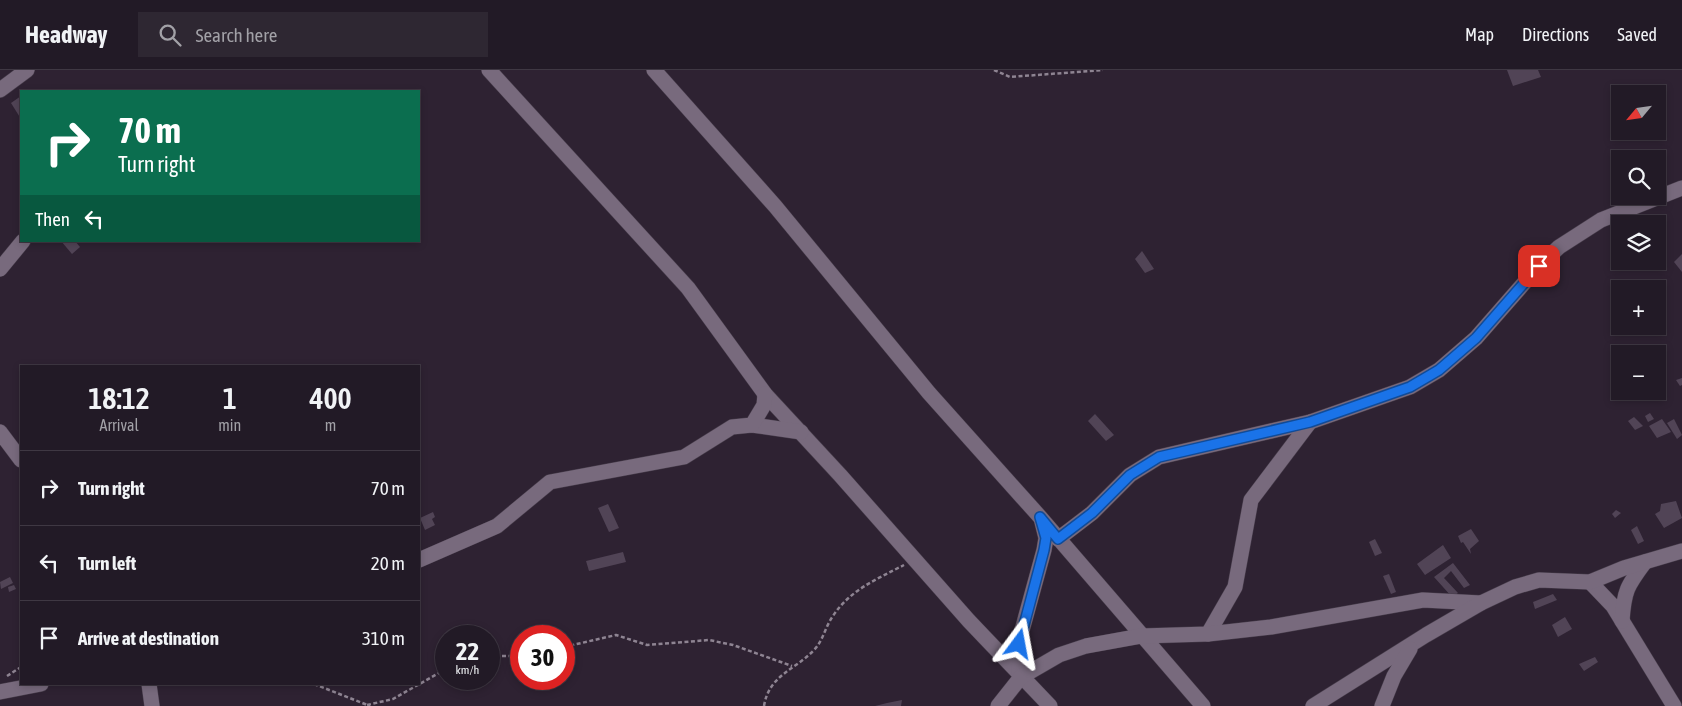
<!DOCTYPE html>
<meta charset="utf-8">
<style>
body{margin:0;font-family:"Asap Condensed",sans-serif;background:#2e2732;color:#f1f3f6;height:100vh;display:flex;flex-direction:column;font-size:19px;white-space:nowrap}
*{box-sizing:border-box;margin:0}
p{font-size:16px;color:#a2a1a7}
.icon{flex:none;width:28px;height:28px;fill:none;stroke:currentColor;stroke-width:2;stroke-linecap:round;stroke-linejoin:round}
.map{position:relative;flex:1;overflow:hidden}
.panel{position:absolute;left:20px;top:295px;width:400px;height:320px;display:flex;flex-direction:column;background:#221a26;border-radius:0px;box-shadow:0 2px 8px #0003,0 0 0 1px #3f3843}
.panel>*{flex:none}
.banner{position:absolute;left:20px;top:20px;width:400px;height:152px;border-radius:0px;box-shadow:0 2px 8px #0003,0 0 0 1px #3f3843;background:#0b6e4f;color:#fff;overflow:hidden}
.needle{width:32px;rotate:241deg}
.tools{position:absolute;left:1611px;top:15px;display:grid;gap:10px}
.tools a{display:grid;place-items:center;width:55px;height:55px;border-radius:0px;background:#221a26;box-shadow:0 2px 8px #0003,0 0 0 1px #3f3843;font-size:25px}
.speed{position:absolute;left:435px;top:555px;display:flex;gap:10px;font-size:25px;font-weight:700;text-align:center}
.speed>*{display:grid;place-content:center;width:65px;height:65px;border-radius:50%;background:#221a26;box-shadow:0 2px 8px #0003,0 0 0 1px #3f3843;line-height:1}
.speed small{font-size:12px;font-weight:400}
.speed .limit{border:8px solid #d22;background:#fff;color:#111}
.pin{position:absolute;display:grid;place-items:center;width:42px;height:42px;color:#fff;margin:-21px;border-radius:10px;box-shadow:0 2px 8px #0006}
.me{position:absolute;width:55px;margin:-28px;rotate:13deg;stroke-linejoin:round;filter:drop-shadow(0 0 4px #0008)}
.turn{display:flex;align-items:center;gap:18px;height:105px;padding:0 15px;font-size:22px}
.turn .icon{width:65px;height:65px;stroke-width:2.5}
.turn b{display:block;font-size:35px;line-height:42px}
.then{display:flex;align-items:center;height:48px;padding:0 15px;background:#0003;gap:10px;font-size:19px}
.eta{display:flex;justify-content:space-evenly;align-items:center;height:85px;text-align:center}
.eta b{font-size:30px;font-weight:600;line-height:35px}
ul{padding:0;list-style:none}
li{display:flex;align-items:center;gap:15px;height:75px;padding:0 15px;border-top:1px solid #3f3843}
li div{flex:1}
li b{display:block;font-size:19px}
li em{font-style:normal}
header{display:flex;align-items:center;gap:30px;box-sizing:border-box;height:70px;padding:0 25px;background:#221a26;border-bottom:1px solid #3f3843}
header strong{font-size:24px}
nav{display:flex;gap:28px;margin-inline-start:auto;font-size:18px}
.search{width:350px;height:45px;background:#2e2732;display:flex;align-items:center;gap:12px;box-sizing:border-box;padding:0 18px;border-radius:0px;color:#a2a1a7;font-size:19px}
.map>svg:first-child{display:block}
.building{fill:#514456}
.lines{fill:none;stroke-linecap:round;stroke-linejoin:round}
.minor-casing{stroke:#473d4b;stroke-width:16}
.path{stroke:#8e8492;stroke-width:2.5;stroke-dasharray:4 2.5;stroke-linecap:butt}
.minor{stroke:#786a7d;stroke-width:15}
.route-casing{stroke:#114b97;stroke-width:12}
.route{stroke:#1a73e8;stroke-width:9}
</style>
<header>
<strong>Headway</strong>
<div class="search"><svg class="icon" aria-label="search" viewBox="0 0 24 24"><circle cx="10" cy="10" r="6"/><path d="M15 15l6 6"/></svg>Search here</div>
<nav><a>Map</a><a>Directions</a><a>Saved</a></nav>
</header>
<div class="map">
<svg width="1682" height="636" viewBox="0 0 1682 636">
<rect width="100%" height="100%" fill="#2e2232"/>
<g class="building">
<path d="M1507 0H1538L1541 7 1513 16Z"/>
<path d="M21 26V49L11 33Z"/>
<path d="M61 171H75L80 177 72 184Z"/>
<path d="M1142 181 1154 199 1145 203 1135 189Z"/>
<path d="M1682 184V202L1674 192Z"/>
<path d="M1682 308V315L1680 316 1676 310Z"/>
<path d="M1650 343 1654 349 1648 352 1645 346Z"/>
<path d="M1095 344 1114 365 1106 371 1088 351Z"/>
<path d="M1634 347 1643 356 1635 360 1628 351Z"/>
<path d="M1662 349 1671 362 1657 368 1649 356Z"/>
<path d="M1674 349 1682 365 1677 369 1667 353Z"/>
<path d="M1676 431 1682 448 1664 458 1655 444 1660 441 1661 434Z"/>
<path d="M608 434 619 458 609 462 598 438Z"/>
<path d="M1616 440 1621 443 1615 448 1612 444Z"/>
<path d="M433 442 435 447 432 449 435 455 425 460 420 448Z"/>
<path d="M1637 456 1644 471 1638 474 1631 460Z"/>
<path d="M1471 459 1479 471 1470 479 1471 484 1463 472 1461 473 1458 466Z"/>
<path d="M1375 469 1382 483 1375 486 1369 472Z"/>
<path d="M1443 475 1451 488 1425 505 1417 494Z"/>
<path d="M623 482 626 492 589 501 586 491Z"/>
<path d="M1453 493 1470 515 1464 518 1451 501 1444 508 1458 523 1452 527 1434 507Z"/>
<path d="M1389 504 1396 522 1391 524 1383 506Z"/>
<path d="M10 507 13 513 1 519 0 512Z"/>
<path d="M14 515 16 519 9 522 8 517Z"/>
<path d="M1553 524 1557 530 1535 539 1533 532Z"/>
<path d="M1565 547 1572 559 1558 567 1552 555Z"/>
<path d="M1595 587 1598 592 1584 601 1579 594Z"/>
<path d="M902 630 901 636H875L887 633Z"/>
</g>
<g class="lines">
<defs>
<g id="minor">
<path d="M489 0 688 218 765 324 840 405 969 551 1050 636"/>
<path d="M654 0 775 136 929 323 1040 447 1203 636"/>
<path d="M0 20 27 0"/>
<path d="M0 199 23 171"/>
<path d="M752 355 801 362"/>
<path d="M0 362 21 390"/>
<path d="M1058 469 1092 443 1130 405 1159 387 1310 352 1410 317 1439 300 1476 268 1539 196 1559 177 1601 150 1682 118"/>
<path d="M419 490 497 456 550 412 684 387 732 357 752 355 764 335 765 324"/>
<path d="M1590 512 1613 536 1674 636"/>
<path d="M1622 551C1624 521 1627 516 1645 492"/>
<path d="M1208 564 1235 517 1251 430 1310 352"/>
<path d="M1019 604 1021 564 1044 480 1046 468 1042 452"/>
<path d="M149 614 152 636"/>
<path d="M0 622 41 614"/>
<path d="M998 636 1021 607 1059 585 1086 576 1141 566 1208 564 1271 557 1423 530 1481 533"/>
<path d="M1313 636 1426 565 1481 533 1515 517 1539 510 1590 512 1624 498 1682 481"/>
<path d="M1382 636 1394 606 1410 579"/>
</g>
</defs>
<use href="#minor" class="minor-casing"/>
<g class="path">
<path d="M994 0 1010 7 1103 0"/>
<path d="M564 577 616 565 647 575 709 570 733 575 792 596"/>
<path d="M489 586H521"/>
<path d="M7 606 21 597"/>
<path d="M314 614 370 636"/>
<path d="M367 635 393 629 446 599"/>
<path d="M764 636C769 605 795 600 814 580 823 571 825 557 833 546 850 520 877 509 904 495"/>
</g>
<use href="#minor" class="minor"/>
</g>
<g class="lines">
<defs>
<path id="route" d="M1019 574 1044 480 1046 468 1040 447 1058 469 1092 443 1130 405 1159 387 1310 352 1410 317 1439 300 1476 268 1539 196"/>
</defs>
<use href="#route" class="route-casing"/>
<use href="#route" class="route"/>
</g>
</svg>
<div class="tools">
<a><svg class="needle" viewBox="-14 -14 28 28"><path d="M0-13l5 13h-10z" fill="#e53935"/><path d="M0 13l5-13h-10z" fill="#a2a1a7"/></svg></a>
<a><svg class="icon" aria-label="search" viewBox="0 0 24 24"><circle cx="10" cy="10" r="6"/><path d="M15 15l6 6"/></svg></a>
<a><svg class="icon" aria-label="layers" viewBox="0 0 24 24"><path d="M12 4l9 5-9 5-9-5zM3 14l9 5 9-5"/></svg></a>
<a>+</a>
<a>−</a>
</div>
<div class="speed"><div>22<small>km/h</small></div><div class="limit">30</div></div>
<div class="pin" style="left:1539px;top:196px;background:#d93025"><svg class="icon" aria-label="arrive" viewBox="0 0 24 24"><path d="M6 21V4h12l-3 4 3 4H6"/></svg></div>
<svg class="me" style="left:1019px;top:574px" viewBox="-20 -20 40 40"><path d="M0-17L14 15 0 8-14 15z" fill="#1a73e8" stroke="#fff" stroke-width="4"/></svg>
<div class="banner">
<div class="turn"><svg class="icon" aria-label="right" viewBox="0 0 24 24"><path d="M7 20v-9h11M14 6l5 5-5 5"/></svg><div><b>70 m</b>Turn right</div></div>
<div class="then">Then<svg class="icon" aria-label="left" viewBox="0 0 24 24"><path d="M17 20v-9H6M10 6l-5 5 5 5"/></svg></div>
</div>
<section class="panel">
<div class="eta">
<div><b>18:12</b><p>Arrival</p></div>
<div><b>1</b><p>min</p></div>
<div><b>400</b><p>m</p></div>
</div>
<ul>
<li><svg class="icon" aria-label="right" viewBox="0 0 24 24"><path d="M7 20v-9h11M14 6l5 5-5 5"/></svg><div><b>Turn right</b></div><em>70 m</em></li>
<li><svg class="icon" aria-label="left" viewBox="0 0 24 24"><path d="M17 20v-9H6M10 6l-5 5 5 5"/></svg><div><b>Turn left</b></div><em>20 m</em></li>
<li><svg class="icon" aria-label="arrive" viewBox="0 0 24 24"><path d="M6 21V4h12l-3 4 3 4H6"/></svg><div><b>Arrive at destination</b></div><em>310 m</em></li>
</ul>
</section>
</div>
